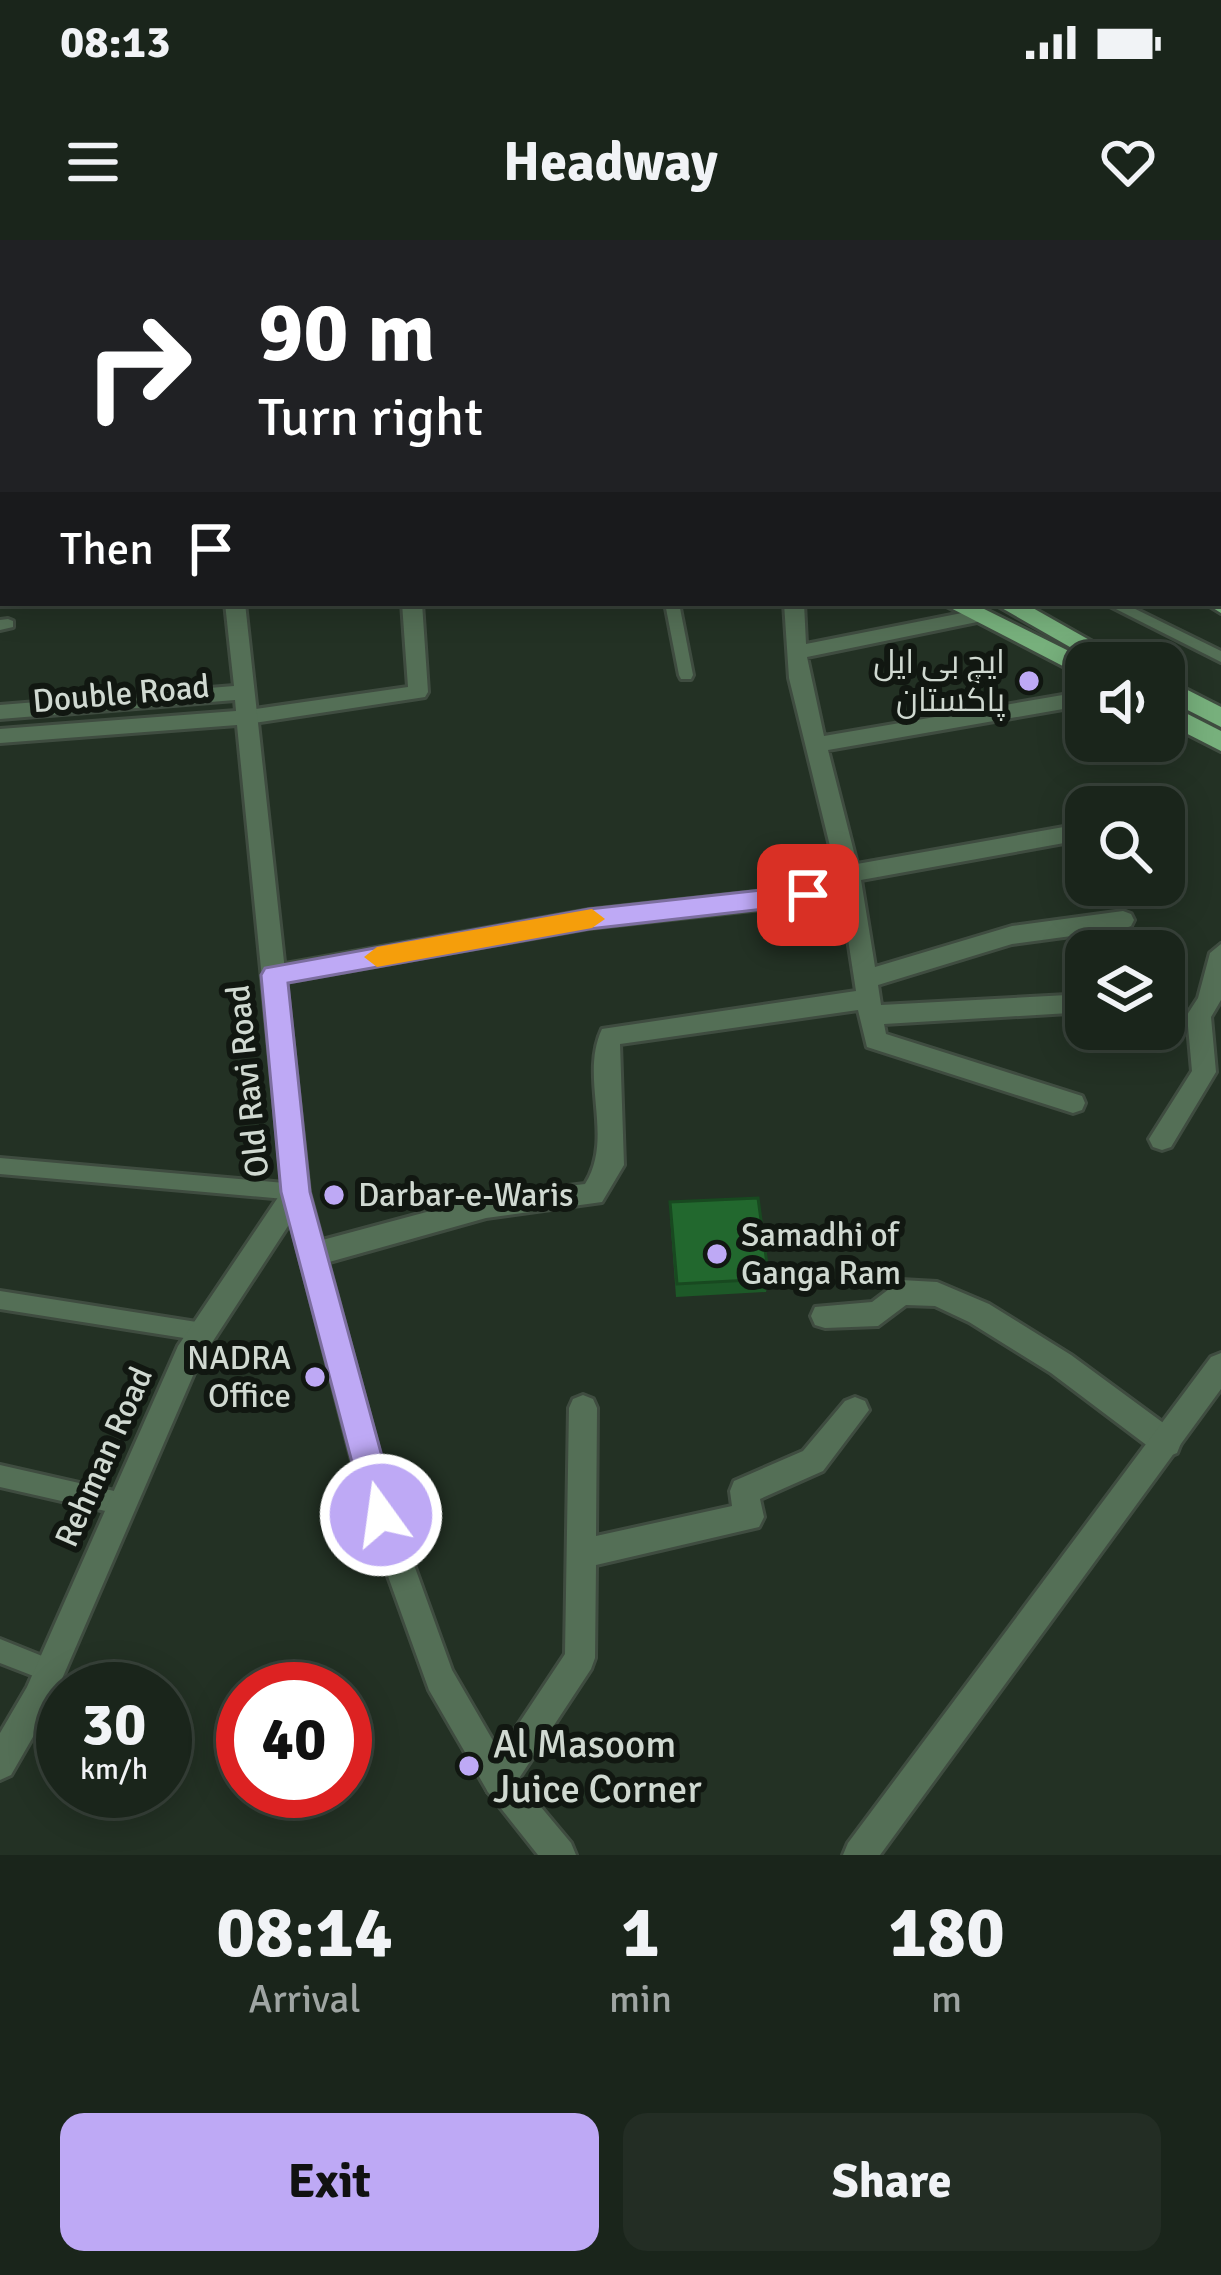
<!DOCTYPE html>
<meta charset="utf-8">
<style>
body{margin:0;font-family:Signika,Cairo,sans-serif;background:#232d24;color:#f1f3f6;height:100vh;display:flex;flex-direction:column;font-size:45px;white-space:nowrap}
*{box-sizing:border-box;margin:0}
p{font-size:39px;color:#9fa5a3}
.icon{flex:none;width:66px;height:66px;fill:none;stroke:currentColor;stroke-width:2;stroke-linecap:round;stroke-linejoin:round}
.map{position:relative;height:1615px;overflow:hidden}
.side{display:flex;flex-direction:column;background:#1a251b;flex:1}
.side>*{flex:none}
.banner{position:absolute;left:0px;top:0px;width:1221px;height:366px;box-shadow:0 6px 30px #0003,0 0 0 3px #38423a;background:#202124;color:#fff;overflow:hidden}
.fabs{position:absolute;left:1065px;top:402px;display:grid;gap:24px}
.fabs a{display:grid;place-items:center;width:120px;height:120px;border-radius:24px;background:#1a251b;box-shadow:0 6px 30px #0003,0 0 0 3px #38423a;font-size:60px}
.speed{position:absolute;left:36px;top:1422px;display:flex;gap:24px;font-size:60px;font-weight:700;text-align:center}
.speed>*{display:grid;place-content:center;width:156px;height:156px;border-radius:50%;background:#1a251b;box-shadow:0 6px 30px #0003,0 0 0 3px #38423a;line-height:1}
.speed small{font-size:30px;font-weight:400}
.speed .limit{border:18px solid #d22;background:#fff;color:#111}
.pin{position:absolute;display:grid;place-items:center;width:102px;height:102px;color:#fff;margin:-51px;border-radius:24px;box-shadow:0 6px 18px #0006}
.me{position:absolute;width:132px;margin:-66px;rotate:346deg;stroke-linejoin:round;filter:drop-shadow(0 0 9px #0008)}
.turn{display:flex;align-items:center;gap:42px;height:252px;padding:0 60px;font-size:54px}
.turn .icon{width:156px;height:156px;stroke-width:2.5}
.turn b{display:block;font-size:84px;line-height:102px}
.then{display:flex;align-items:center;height:114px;padding:0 60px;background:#0003;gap:24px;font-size:45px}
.eta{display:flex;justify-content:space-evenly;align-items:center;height:204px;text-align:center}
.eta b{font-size:72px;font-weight:800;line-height:84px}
.cta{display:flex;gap:24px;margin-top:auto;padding:24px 60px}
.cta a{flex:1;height:138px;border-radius:24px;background:#bea9f5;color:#111;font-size:48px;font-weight:800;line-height:138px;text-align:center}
.cta a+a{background:#232d24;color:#f1f3f6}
.status{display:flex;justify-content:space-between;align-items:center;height:84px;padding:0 60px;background:#1a251b;direction:ltr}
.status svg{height:33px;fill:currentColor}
header{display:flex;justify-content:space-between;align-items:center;height:156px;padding:0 60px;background:#1a251b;font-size:54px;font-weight:800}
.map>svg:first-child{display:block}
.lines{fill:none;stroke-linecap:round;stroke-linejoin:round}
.service-casing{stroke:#3f4c40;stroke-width:6}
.minor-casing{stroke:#3f4c40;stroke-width:6}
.tertiary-casing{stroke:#3f4c40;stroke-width:6}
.primary-casing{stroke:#3f4c40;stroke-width:6}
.service{fill:#546f56;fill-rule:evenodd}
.minor{fill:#546f56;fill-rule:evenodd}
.tertiary{fill:#546f56;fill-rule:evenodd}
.primary{fill:#77b07c;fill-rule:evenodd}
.wall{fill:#1d5928}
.building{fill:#22682e;stroke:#184920;stroke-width:3}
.route{fill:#bea9f5;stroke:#7c6e9f;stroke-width:3}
.slow{fill:#f59e0b}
.poi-dot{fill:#bea9f5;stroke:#111711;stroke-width:4.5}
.labels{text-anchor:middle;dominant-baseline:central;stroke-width:12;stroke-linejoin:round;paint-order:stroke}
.poi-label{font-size:33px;fill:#d0d9d1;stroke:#111711;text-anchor:end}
.street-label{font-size:33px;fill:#d0d9d1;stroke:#111711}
.near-poi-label{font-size:39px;fill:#d0d9d1;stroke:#111711;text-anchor:start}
</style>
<div class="status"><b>08:13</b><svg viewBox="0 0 49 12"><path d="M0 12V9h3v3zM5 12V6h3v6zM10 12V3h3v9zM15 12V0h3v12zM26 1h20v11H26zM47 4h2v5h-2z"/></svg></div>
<header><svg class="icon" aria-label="menu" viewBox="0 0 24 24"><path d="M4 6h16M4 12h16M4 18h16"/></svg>Headway<svg class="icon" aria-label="heart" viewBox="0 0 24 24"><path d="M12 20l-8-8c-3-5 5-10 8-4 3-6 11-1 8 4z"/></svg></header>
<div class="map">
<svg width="1221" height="1615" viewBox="0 0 1221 1615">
<rect width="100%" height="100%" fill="#233124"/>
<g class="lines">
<defs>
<g id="service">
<path d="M378 0H391L394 3H381Z"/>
<path d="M665 363H679L693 435 691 439H681L679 435Z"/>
<path d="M1104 363H1123L1221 411V422Z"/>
<path d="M8 379 13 381V387L0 390V380Z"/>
<path d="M0 918 296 944 303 946 306 952 303 958 296 960 0 934Z"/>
<path d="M0 1051 203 1083 210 1085 213 1092 210 1099 203 1101 0 1069Z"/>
<path d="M0 1225 123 1253 131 1256 134 1264 131 1272 123 1275 0 1247Z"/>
<path d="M0 1399 57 1422 61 1430 57 1438 49 1442 0 1423Z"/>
</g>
<g id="minor">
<path d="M767 0H798L801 3H769Z"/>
<path d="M952 0H966L967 3H951Z"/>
<path d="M1205 0H1219L1220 3H1204Z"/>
<path d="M1218 47 1221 48V83L1218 82Z"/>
<path d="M1218 121 1221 122V132L1218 131Z"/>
<rect x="0" y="154" width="3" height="10"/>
<path d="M402 363H422L428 452 425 457 248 484 241 482 238 477 248 470 408 447Z"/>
<path d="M784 363H804L806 404 977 370 987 376 977 382 807 417 824 496 1086 451V465L828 510 857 624 1086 583V599L861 640 875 727 1012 686 1123 671 1131 674 1134 680 1131 686 1123 689 1012 704 878 745 881 765 1086 754V772L884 784 886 794 1082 856 1085 863 1082 870 1073 873 867 807 858 770 620 804 624 925 602 962 486 978 315 1026 306 1022 302 1014 306 1006 315 1002 486 956 585 944C615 897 579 838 602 789L856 751 842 660 589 688 274 744 262 735 274 726 589 670 839 643 789 438Z"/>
<path d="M1221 704V760L1211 777 1216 832 1171 907 1162 910 1153 907 1149 899 1192 831 1187 775 1198 758 1210 713Z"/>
<path d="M296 941 305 944 309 952 305 960 198 1124 49 1469 11 1535 0 1540V1493L27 1447 178 1106 287 944Z"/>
<path d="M901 1040 937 1042 989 1064 1071 1115 1177 1193 1181 1203 1177 1213 1167 1217 1157 1213 1051 1133 969 1082 935 1066 906 1065 878 1086 825 1088 815 1085 811 1076 815 1067 872 1062Z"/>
<path d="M583 1155 593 1159 597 1168 596 1296 732 1266 730 1251 734 1241 803 1211 845 1161 855 1157 865 1161 869 1170 823 1231 760 1259 764 1277 759 1287 596 1325 595 1418 591 1429 510 1552 499 1557 488 1552 483 1541 488 1530 565 1414 569 1168 573 1159Z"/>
</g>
<g id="tertiary">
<path d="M225 0H239L241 3H225Z"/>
<path d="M225 363H245L309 952 396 1275 452 1430 510 1530 571 1603 576 1615H538L488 1552 429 1450 366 1275 283 952 237 485 0 503V489L236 471 235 460 0 479V465L234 446Z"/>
<path d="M1221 1113V1149L880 1615H843L848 1603 1211 1117Z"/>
</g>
<g id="primary">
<path d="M260 0H281L283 3H262Z"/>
<path d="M324 0H345L347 3H326Z"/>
<path d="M435 0H456L458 3H437Z"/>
<path d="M512 0H534L536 3H514Z"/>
<path d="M549 0H571L573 3H551Z"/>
<path d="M1218 273 1221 274V288L1218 287Z"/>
<path d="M1218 356H1221V373L1205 363H1218Z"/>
<path d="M941 363H972L1093 423H1086V438Z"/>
<path d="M993 363H1024L1130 423H1098Z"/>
<path d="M1164 438 1221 467V487L1164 458Z"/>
<path d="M1164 462 1221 491V511L1164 482Z"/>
</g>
</defs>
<use href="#service" class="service-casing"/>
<use href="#minor" class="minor-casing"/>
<use href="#tertiary" class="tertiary-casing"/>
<use href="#primary" class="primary-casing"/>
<use href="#service" class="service"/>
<use href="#minor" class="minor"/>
<use href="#tertiary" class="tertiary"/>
<use href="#primary" class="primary"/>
</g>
<path class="wall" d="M670 962 769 1039 766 1052 676 1057 670 976Z"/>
<path class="building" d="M758 958 769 1039 677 1044 670 962Z"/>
<path class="route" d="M808 645 821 655 808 664 589 689 288 743 310 952 398 1275 393 1287 381 1292 369 1287 281 952 261 735 265 728 589 669Z"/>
<path class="slow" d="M592 669 605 679 592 688 377 727 364 717 377 707Z"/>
<g class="poi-dot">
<circle cx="1029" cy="441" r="12"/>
<circle cx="334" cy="955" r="12"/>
<circle cx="717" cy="1014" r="12"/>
<circle cx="315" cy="1137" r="12"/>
<circle cx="469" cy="1526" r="12"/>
</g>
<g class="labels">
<g class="poi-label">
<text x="1005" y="422">ایچ بی ایل<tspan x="1005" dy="38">پاکستان</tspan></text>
<text x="358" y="955" text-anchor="start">Darbar-e-Waris</text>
<text x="741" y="995" text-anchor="start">Samadhi of<tspan x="741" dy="38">Ganga Ram</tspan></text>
<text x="291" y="1118">NADRA<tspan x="291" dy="38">Office</tspan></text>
</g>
<g class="street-label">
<text transform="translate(121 454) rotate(-5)">Double Road</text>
<text transform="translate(248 841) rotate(-96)">Old Ravi Road</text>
<text transform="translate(104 1217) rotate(-66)">Rehman Road</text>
</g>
<g class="near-poi-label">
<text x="493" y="1504">Al Masoom<tspan x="493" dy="45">Juice Corner</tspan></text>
</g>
</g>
</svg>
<div class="fabs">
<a><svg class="icon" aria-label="sound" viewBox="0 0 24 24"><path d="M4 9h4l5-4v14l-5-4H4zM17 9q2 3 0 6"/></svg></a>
<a><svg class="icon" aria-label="search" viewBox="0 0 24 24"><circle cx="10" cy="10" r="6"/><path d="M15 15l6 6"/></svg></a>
<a><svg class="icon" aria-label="layers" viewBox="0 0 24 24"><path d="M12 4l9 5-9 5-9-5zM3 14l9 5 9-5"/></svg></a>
</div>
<div class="speed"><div>30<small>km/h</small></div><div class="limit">40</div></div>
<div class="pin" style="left:808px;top:655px;background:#d93025"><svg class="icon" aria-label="arrive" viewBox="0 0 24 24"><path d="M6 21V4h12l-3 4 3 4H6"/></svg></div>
<svg class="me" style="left:381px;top:1275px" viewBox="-20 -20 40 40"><circle r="17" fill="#bea9f5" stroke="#fff" stroke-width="3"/><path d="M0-11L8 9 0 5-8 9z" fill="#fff"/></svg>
<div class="banner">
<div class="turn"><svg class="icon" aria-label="right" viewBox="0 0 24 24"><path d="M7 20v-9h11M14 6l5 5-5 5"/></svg><div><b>90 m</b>Turn right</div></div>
<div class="then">Then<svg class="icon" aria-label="arrive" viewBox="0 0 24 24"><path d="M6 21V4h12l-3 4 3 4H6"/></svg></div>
</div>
</div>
<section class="side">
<div class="eta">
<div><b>08:14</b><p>Arrival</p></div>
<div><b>1</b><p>min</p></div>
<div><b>180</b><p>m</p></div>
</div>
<div class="cta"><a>Exit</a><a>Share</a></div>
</section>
